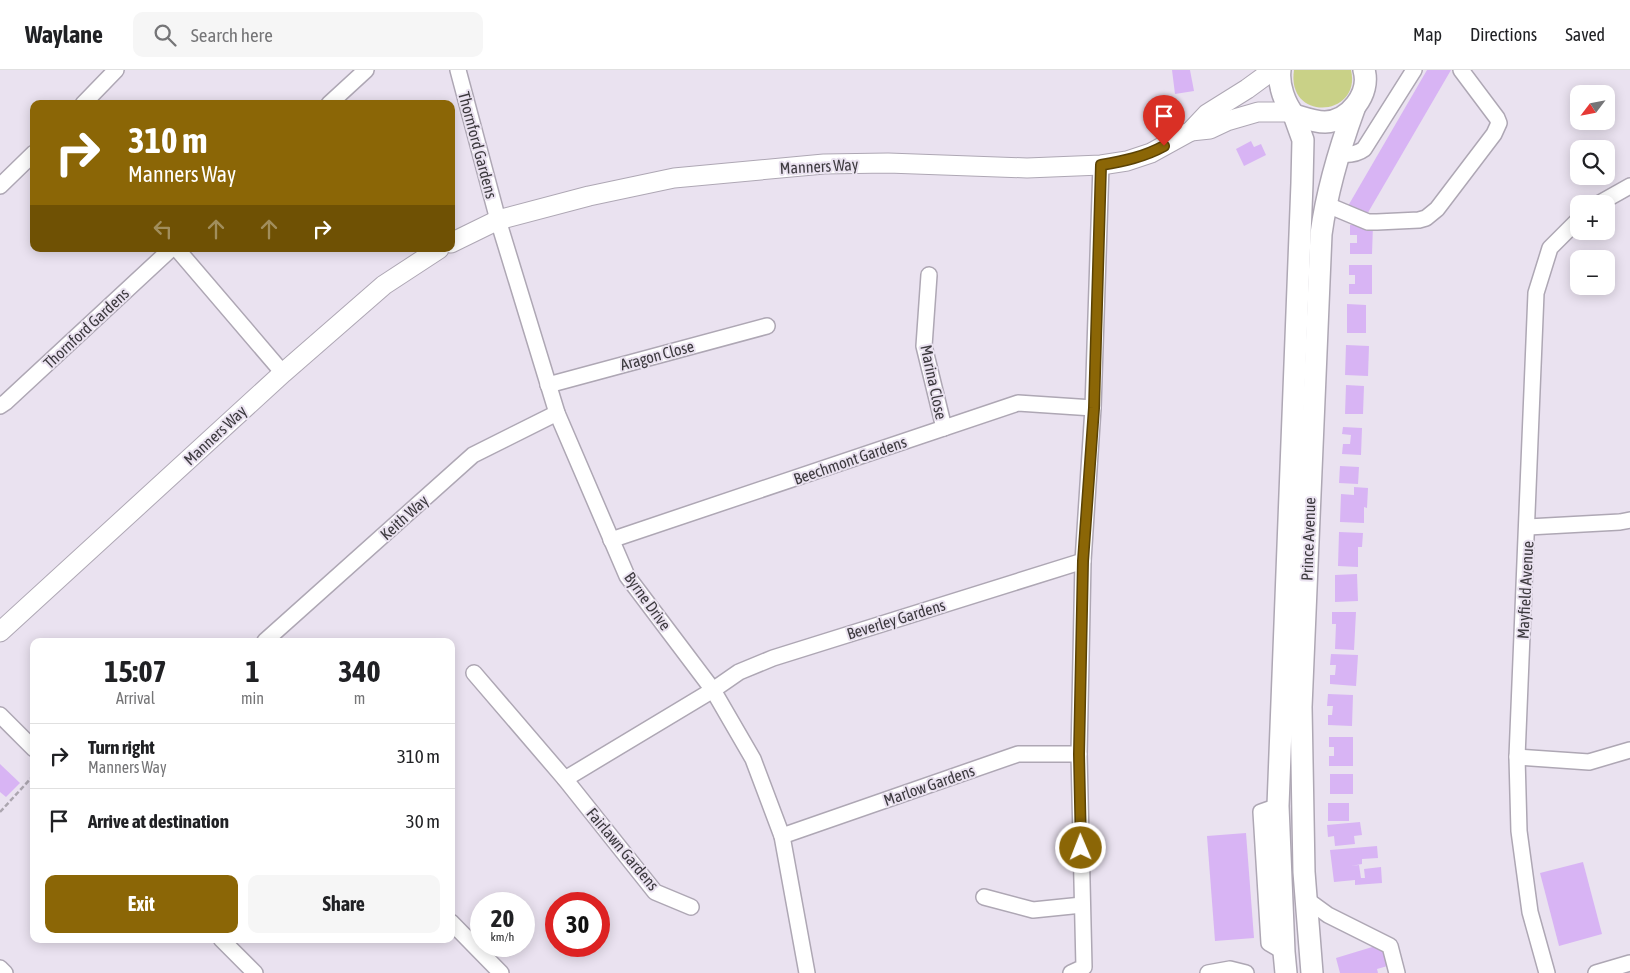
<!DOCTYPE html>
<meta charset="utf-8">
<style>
body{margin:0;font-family:"Asap Condensed",sans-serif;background:#f6f6f6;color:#202124;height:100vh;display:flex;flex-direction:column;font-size:19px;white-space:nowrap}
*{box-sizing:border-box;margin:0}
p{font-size:16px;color:#757577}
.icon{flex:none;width:28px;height:28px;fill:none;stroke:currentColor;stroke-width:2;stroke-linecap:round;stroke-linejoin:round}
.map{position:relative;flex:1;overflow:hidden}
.drawer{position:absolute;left:30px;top:568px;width:425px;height:305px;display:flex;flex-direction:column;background:#fff;border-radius:10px;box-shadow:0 2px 12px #0003}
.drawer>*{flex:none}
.banner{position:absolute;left:30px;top:30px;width:425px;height:152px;border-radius:10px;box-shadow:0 2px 12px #0003;background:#8b6606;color:#fff;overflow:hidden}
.needle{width:32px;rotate:238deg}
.controls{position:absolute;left:1570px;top:15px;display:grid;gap:10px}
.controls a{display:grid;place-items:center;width:45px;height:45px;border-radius:10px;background:#fff;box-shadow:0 2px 12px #0003;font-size:25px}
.speed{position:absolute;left:470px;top:822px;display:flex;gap:10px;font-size:25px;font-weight:700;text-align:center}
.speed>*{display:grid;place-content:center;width:65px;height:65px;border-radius:50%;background:#fff;box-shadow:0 2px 12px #0003;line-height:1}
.speed small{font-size:12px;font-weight:400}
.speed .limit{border:8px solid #d22;background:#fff;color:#111}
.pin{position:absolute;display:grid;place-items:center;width:42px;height:42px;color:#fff;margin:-51px -21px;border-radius:50% 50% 50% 0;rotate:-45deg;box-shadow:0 0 5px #0007}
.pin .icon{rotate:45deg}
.me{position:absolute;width:55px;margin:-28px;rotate:359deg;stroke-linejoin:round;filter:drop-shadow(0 0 4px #0008)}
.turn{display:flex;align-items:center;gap:18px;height:105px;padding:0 15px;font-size:22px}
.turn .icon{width:65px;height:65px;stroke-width:2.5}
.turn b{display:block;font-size:35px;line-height:42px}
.lanes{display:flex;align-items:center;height:48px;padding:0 15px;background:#0003;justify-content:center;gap:25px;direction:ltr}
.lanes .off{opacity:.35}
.eta{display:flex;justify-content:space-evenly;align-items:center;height:85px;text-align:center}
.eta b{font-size:30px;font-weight:700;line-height:35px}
.primary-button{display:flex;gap:10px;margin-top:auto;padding:10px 15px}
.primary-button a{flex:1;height:58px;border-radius:10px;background:#8b6606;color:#fff;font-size:20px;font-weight:700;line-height:58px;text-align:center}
.primary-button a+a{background:#f6f6f6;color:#202124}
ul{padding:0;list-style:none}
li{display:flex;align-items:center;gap:15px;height:65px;padding:0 15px;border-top:1px solid #e0e0e0}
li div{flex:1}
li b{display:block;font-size:19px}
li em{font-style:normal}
header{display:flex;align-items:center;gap:30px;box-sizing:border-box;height:70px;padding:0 25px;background:#fff;border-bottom:1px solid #e0e0e0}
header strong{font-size:24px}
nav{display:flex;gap:28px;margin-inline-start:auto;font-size:18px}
.search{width:350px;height:45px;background:#f6f6f6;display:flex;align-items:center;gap:12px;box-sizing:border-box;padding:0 18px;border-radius:10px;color:#757577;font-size:19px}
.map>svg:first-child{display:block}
.green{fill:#c9d187}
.building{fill:#d8b4f4}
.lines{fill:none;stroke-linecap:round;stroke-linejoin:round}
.minor-casing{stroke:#aea7b4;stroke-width:18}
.major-casing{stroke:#aea7b4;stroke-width:21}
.highway-casing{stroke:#aea7b4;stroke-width:24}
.path{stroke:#aca6b0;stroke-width:2.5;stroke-dasharray:5 2.5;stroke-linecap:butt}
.minor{stroke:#fff;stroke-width:15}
.major{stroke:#fff;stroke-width:19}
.highway{stroke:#fff;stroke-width:21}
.route-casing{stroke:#5a4204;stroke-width:12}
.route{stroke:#8b6606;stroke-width:9}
.labels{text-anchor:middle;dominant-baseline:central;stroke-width:4;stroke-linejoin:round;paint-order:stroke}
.street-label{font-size:16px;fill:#3d3a3f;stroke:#eae2f0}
</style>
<header>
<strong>Waylane</strong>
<div class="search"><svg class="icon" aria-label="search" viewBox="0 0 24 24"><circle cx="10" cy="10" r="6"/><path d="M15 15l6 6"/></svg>Search here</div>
<nav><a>Map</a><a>Directions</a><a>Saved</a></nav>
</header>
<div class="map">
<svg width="1630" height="903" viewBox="0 0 1630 903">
<rect width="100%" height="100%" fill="#eae2f0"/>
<path class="green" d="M1294 0H1351C1362 47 1286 53 1294 0Z"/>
<g class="building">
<path d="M1172 0H1190L1194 21 1175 24Z"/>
<path d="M1427 0H1451L1366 146 1348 136Z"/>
<path d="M1251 71 1254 77 1261 74 1266 85 1244 96 1236 79Z"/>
<path d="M1350 155H1373L1372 184H1350V173H1357V165H1350Z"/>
<path d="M1349 195H1372V224H1349V214H1355V205H1349Z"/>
<path d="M1347 234 1366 235V263H1347Z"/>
<path d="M1346 275 1369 276 1368 306 1345 305Z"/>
<path d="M1346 315 1364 316 1363 344H1345Z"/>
<path d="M1343 357 1362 358 1361 385 1342 384 1343 374H1350L1351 365 1342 364Z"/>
<path d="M1340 396 1359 397 1358 414 1339 413Z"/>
<path d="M1354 417 1368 418 1367 438 1364 437V453L1340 452 1341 424 1354 425Z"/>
<path d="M1339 462 1363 463 1362 477H1358V497L1338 496Z"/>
<path d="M1357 504 1358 531 1335 532V505Z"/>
<path d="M1332 542H1356L1354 580 1335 579 1336 554H1332Z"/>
<path d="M1331 584 1358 585 1356 616 1330 614V605H1335L1336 595H1330Z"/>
<path d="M1328 624 1353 625 1352 656 1328 655V645H1332L1333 636H1327Z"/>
<path d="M1329 667H1353V696H1329V686H1334V677H1329Z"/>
<path d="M0 694 20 713 6 727 0 722Z"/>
<rect x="1330" y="704" width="23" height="20"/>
<rect x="1328" y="733" width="21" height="18"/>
<path d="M1360 752 1362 765 1354 766 1355 774 1335 776 1334 766 1328 767 1327 755Z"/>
<path d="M1246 763 1254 868 1215 871 1207 766Z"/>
<path d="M1377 776 1378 788 1362 789V794L1351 796 1359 795 1361 808H1365L1364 799 1381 797 1382 813 1355 815V810L1334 812 1330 780Z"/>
<path d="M1583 792 1602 864 1559 876 1540 803Z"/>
<path d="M1392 871 1398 893 1377 899 1378 903H1340L1336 888Z"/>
</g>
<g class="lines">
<defs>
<g id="minor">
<path d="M458 0 498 150 557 343 627 506 713 620 753 689 782 766 807 903"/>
<path d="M83 34 116 0"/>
<path d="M329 34 366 0"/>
<path d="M1338 84C1347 85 1356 85 1364 79L1414 0"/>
<path d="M0 116 34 83"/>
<path d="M1325 134 1368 152H1377L1419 150 1426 148 1437 139 1494 64 1499 53 1497 48 1461 0"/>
<path d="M1598 134 1630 116"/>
<path d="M177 179 283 303"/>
<path d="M929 205 924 276 944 358"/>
<path d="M548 315 767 256"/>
<path d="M0 336 6 332 171 179"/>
<path d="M1528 457 1620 452 1630 450"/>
<path d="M611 470 1018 333 1093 338"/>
<path d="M265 571 473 385 557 343"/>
<path d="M474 603 565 709 655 822 691 837"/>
<path d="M0 645 34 679"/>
<path d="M1517 687 1589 692 1630 680"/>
<path d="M565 709 713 620 739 602 773 588 1083 491"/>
<path d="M1278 736 1261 742 1269 873 1284 882"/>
<path d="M782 766 1018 684H1079"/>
<path d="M984 827 1033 840 1082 835"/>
<path d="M1306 829 1328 845 1390 876 1397 903"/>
<path d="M451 852 501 903"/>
<path d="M221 869 255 903"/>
<path d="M0 898 5 903"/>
<path d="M1071 903 1084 897 1079 684 1083 491 1093 338 1101 95"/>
<path d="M1208 903 1230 899 1246 903"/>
<path d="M1547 903 1530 842 1519 761 1517 687 1536 223 1550 178 1579 149"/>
<path d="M1596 903 1630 893"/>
</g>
<g id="major">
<path d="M1191 61 1210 59 1227 51 1258 42H1292"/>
<path d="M451 173 498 150 589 126 674 108 824 94 888 93 1027 98 1101 95 1127 91 1151 83 1191 61 1207 44 1247 19 1273 0"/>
<path d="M0 562 283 303 384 215 439 179"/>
</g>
<g id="highway">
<path d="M1280 0C1278 15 1285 34 1294 45 1304 48 1315 52 1325 52 1349 51 1371 24 1364 0"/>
<path d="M1286 903 1284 882 1278 736 1302 113 1303 70 1294 45"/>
<path d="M1312 903 1304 802 1301 637 1321 164C1327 121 1339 80 1354 39"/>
</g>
</defs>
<use href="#minor" class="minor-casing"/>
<use href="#major" class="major-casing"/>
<use href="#highway" class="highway-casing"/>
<path class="path" d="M0 742 34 705"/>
<use href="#minor" class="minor"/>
<use href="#major" class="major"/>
<use href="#highway" class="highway"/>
</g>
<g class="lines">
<defs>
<path id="route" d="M1081 778 1079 684 1083 491 1094 338 1101 95C1124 91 1144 87 1164 76"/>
</defs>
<use href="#route" class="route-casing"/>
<use href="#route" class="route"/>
</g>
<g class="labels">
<g class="street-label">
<text transform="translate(478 75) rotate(75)">Thornford Gardens</text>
<text transform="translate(819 96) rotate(-3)">Manners Way</text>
<text transform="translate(86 258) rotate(-43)">Thornford Gardens</text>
<text transform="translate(657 285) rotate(-15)">Aragon Close</text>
<text transform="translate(934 312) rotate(78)">Marina Close</text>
<text transform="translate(215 365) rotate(-43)">Manners Way</text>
<text transform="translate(850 390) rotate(-19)">Beechmont Gardens</text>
<text transform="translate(404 447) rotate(-42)">Keith Way</text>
<text transform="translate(1308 469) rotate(-88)">Prince Avenue</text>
<text transform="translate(1525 520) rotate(-87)">Mayfield Avenue</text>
<text transform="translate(648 531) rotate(54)">Byrne Drive</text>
<text transform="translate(896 549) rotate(-17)">Beverley Gardens</text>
<text transform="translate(929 715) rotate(-19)">Marlow Gardens</text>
<text transform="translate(623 779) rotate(50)">Fairlawn Gardens</text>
</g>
</g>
</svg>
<div class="controls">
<a><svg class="needle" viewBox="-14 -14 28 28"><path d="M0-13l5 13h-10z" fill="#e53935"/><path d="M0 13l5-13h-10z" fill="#757577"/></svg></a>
<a><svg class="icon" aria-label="search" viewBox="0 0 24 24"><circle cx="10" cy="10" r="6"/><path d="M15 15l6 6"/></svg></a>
<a>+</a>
<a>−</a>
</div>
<div class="speed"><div>20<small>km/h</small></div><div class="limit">30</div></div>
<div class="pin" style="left:1164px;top:76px;background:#d93025"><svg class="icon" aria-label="arrive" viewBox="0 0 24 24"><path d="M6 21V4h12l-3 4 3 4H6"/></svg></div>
<svg class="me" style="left:1081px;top:778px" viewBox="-20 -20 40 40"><circle r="17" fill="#8b6606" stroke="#fff" stroke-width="3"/><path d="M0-11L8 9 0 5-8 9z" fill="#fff"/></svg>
<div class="banner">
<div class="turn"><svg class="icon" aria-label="right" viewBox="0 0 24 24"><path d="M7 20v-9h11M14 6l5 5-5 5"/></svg><div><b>310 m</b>Manners Way</div></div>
<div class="lanes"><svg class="icon off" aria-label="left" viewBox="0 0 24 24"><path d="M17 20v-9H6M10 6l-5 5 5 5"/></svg><svg class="icon off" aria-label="ahead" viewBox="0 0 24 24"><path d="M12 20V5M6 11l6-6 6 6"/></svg><svg class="icon off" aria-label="ahead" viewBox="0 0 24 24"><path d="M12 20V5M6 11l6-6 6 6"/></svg><svg class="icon" aria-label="right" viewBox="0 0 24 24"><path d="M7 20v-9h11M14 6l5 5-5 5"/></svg></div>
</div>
<section class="drawer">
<div class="eta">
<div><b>15:07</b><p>Arrival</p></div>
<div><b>1</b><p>min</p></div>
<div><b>340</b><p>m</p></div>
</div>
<ul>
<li><svg class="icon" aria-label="right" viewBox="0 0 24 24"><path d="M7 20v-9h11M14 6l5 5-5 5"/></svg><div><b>Turn right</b><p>Manners Way</p></div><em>310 m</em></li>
<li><svg class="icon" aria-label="arrive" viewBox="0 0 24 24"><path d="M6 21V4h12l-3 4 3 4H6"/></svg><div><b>Arrive at destination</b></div><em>30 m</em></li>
</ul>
<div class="primary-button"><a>Exit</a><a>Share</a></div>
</section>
</div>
